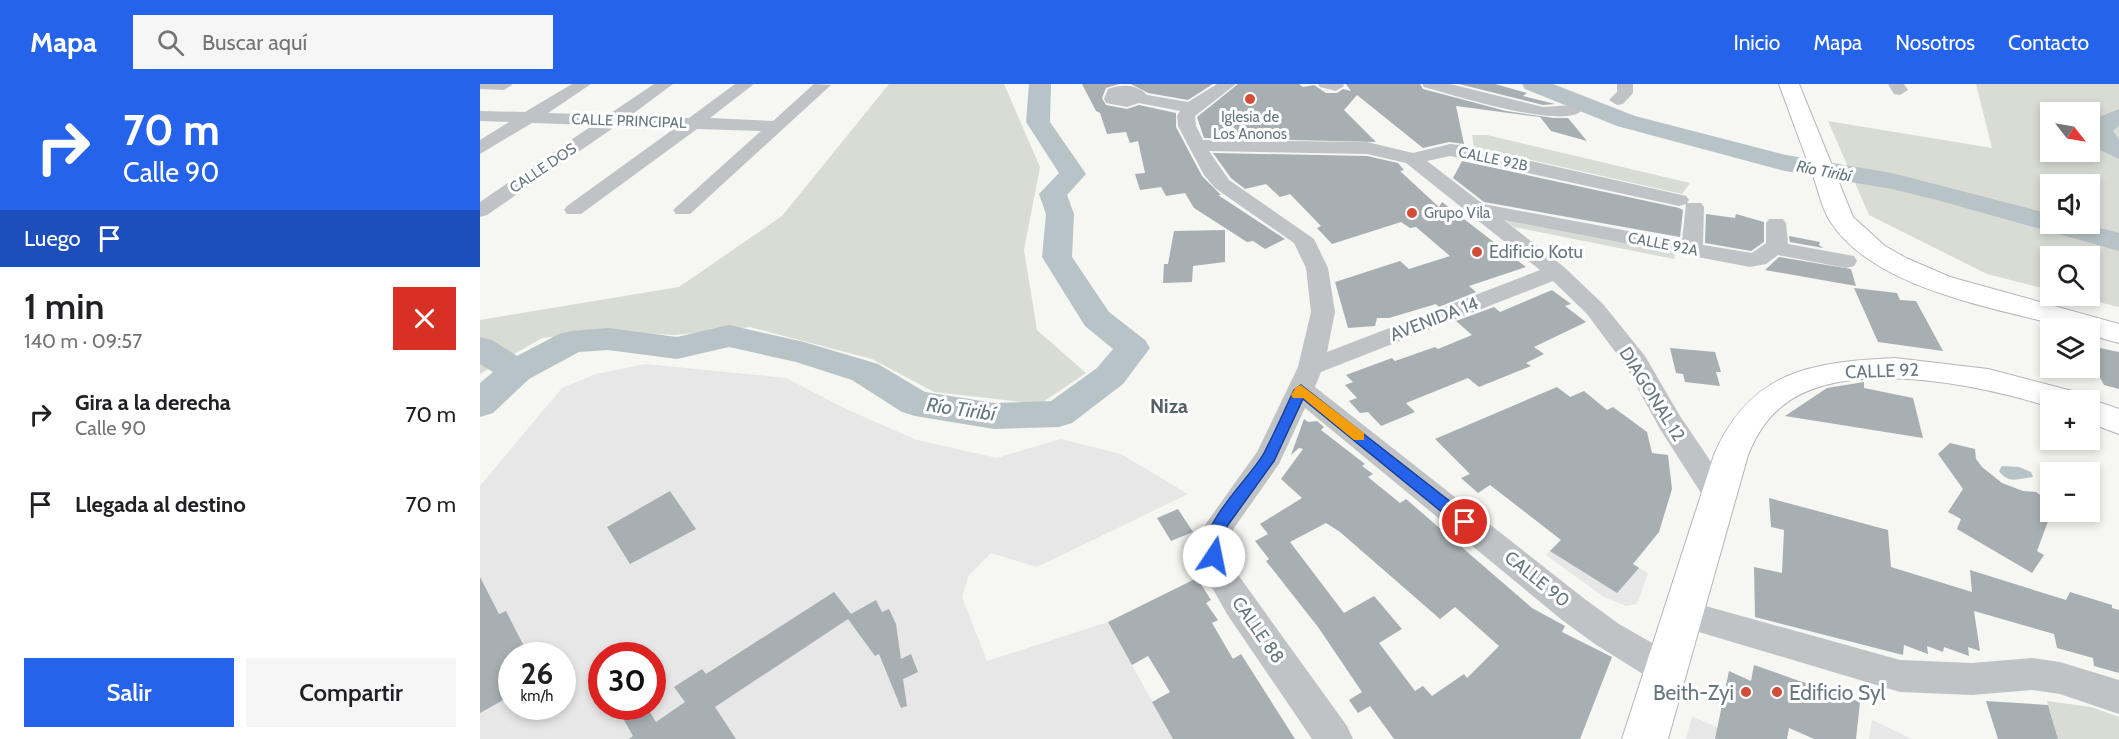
<!DOCTYPE html>
<html lang="es">
<meta charset="utf-8">
<style>
body{margin:0;font-family:Cabin,sans-serif;background:#f6f6f6;color:#202124;height:100vh;display:flex;flex-direction:column;font-size:22px;white-space:nowrap}
*{box-sizing:border-box;margin:0}
p{font-size:20px;color:#757577}
.icon{flex:none;width:33px;height:33px;fill:none;stroke:currentColor;stroke-width:2;stroke-linecap:round;stroke-linejoin:round}
.map{position:relative;flex:1;overflow:hidden}
.panel{display:flex;flex-direction:column;background:#fff;width:480px}
.panel>*{flex:none}
.top-card{background:#2563eb;color:#fff;overflow:hidden}
.needle{width:39px;rotate:121deg}
.tools{position:absolute;left:1560px;top:18px;display:grid;gap:12px}
.tools a{display:grid;place-items:center;width:60px;height:60px;border-radius:0px;background:#fff;box-shadow:0 3px 9px #0003;font-size:30px}
.speed{position:absolute;left:18px;top:558px;display:flex;gap:12px;font-size:30px;font-weight:700;text-align:center}
.speed>*{display:grid;place-content:center;width:78px;height:78px;border-radius:50%;background:#fff;box-shadow:0 3px 9px #0003;line-height:1}
.speed small{font-size:15px;font-weight:400}
.speed .limit{border:9px solid #d22;background:#fff;color:#111}
.pin{position:absolute;display:grid;place-items:center;width:51px;height:51px;color:#fff;margin:-26px;border:3px solid #fff;border-radius:50%;box-shadow:0 2px 6px #0007}
.me{position:absolute;width:66px;margin:-33px;rotate:11deg;stroke-linejoin:round;filter:drop-shadow(0 0 4px #0008)}
.turn{display:flex;align-items:center;gap:21px;height:126px;padding:0 24px;font-size:27px}
.turn .icon{width:78px;height:78px;stroke-width:2.5}
.turn b{display:block;font-size:42px;line-height:51px}
.then{display:flex;align-items:center;height:57px;padding:0 24px;background:#0003;gap:12px;font-size:22px}
.round{display:grid;place-items:center;flex:none;width:63px;height:63px;border-radius:0px;background:#f6f6f6}
.overview{display:flex;align-items:center;justify-content:space-between;height:102px;padding:0 24px}
h1{font-size:36px;font-weight:600;line-height:45px}
.cta{display:flex;gap:12px;margin-top:auto;padding:12px 24px}
.cta a{flex:1;height:69px;border-radius:0px;background:#2563eb;color:#fff;font-size:24px;font-weight:600;line-height:69px;text-align:center}
.cta a+a{background:#f6f6f6;color:#202124}
ul{padding:0;list-style:none}
li{display:flex;align-items:center;gap:18px;height:90px;padding:0 24px}
li div{flex:1}
li b{display:block;font-size:22px}
li em{font-style:normal}
header{display:flex;align-items:center;gap:36px;box-sizing:border-box;height:84px;padding:0 30px;background:#2563eb;color:#fff}
header strong{font-size:28px}
nav{display:flex;gap:33px;margin-inline-start:auto;font-size:21px}
.search{width:420px;height:54px;background:#f6f6f6;display:flex;align-items:center;gap:15px;box-sizing:border-box;padding:0 21px;border-radius:0px;color:#757577;font-size:22px}
main{display:flex;flex:1;min-height:0}
.map>svg:first-child{display:block}
.built{fill:#e6e7e6;fill-rule:evenodd}
.green{fill:#d8dcd4;fill-rule:evenodd}
.water{fill:#b7c3c6}
.lines{fill:none;stroke-linecap:round;stroke-linejoin:round}
.river{fill:#b7c3c6;fill-rule:evenodd}
.building{fill:#a7afb3;fill-rule:evenodd}
.major-casing{stroke:#b3b7ba;stroke-width:2}
.minor{fill:#bfc3c6;fill-rule:evenodd}
.major{fill:#fff;fill-rule:evenodd}
.route{fill:#2563eb;stroke:#184099;stroke-width:1.5}
.slow{fill:#f59e0b}
.poi-dot{fill:#d14d38;stroke:#fff;stroke-width:2}
.labels{text-anchor:middle;dominant-baseline:central;stroke-width:6;stroke-linejoin:round;paint-order:stroke}
.far-poi-label{font-size:15px;fill:#687881;stroke:#fff}
.far-street-label{font-size:15px;fill:#687881;stroke:#fff}
.far-water-label{font-size:16px;font-style:italic;fill:#63797d;stroke:#fff}
.poi-label{font-size:18px;fill:#687881;stroke:#fff;text-anchor:start}
.street-label{font-size:18px;fill:#687881;stroke:#fff}
.neighbourhood-label{font-size:20px;font-weight:bold;fill:#556067;stroke:#fff}
.water-label{font-size:20px;font-style:italic;fill:#63797d;stroke:#fff}
.near-poi-label{font-size:21px;fill:#687881;stroke:#fff;text-anchor:end}
</style>
<header>
<strong>Mapa</strong>
<div class="search"><svg class="icon" aria-label="search" viewBox="0 0 24 24"><circle cx="10" cy="10" r="6"/><path d="M15 15l6 6"/></svg>Buscar aquí</div>
<nav><a>Inicio</a><a>Mapa</a><a>Nosotros</a><a>Contacto</a></nav>
</header>
<main>
<section class="panel">
<div class="top-card">
<div class="turn"><svg class="icon" aria-label="right" viewBox="0 0 24 24"><path d="M7 20v-9h11M14 6l5 5-5 5"/></svg><div><b>70 m</b>Calle 90</div></div>
<div class="then">Luego<svg class="icon" aria-label="arrive" viewBox="0 0 24 24"><path d="M6 21V4h12l-3 4 3 4H6"/></svg></div>
</div>
<div class="overview"><div><h1>1 min</h1><p>140 m · 09:57</p></div><a class="round" style="background:#d93025;color:#fff"><svg class="icon" aria-label="close" viewBox="0 0 24 24"><path d="M6 6l12 12M18 6L6 18"/></svg></a></div>
<ul>
<li><svg class="icon" aria-label="right" viewBox="0 0 24 24"><path d="M7 20v-9h11M14 6l5 5-5 5"/></svg><div><b>Gira a la derecha</b><p>Calle 90</p></div><em>70 m</em></li>
<li><svg class="icon" aria-label="arrive" viewBox="0 0 24 24"><path d="M6 21V4h12l-3 4 3 4H6"/></svg><div><b>Llegada al destino</b></div><em>70 m</em></li>
</ul>
<div class="cta"><a>Salir</a><a>Compartir</a></div>
</section>
<div class="map">
<svg width="1639" height="655" viewBox="0 0 1639 655">
<rect width="100%" height="100%" fill="#f6f6f3"/>
<g class="built">
<path d="M165 280 306 294 368 326 437 356 517 374 581 355 641 370 708 410 557 483 511 469 489 491 482 513 507 577 628 538 693 655H0V402L82 304 116 290ZM32 572H82V622H32ZM122 572H172V622H122Z"/>
<path d="M1091 444 1168 489 1157 520 1146 522 1124 513 1066 471Z"/>
<path d="M1212 632 1263 655H1206Z"/>
<path d="M1392 636 1432 655H1389Z"/>
</g>
<g class="green">
<path d="M409 0H524L560 83 544 166 557 246 606 289 560 320 454 308 392 275 270 243 195 251 125 247 62 254 0 290V236L199 203 302 132Z"/>
<path d="M1496 0H1639V223L1594 212H1610V172H1570V206L1507 190 1389 131 1348 37 1512 64ZM1610 28V68H1570V28ZM1610 100V140H1570V100Z"/>
<path d="M992 51H1007L1210 99 1202 110 994 63Z"/>
<path d="M1022 134 1196 167 1194 175 1034 143Z"/>
<path d="M1567 617 1611 623 1639 633V655H1578Z"/>
</g>
<path class="water" d="M1522 382 1539 383 1551 388 1553 393C1539 394 1529 401 1519 387Z"/>
<g class="lines">
<g class="river">
<path d="M549 0H571L570 38 606 90 587 111 594 130 592 173 629 228 665 256 670 264 643 300 592 339 579 343 514 345 435 332 422 328 372 296 316 278 249 263 197 275 128 266 99 268 49 295 13 329 0 333V299L13 288 0 280V253L12 256 37 272 79 250 91 247 128 244 197 253 249 241 324 258 398 280 445 308 514 319 571 317 617 284 633 265 605 242 562 173 566 130 559 110 579 89 546 38Z"/>
<path d="M1042 0H1073L1155 32 1306 71 1412 89 1570 130V140H1605L1639 149V167L1457 116 1412 105 1305 87 1137 42 1045 5Z"/>
<path d="M1639 25V41L1633 47 1639 56V75L1620 66 1610 49 1614 35Z"/>
</g>
</g>
<g class="building">
<path d="M602 0H639L626 4 622 14 626 21 647 25 659 21 696 29V43L722 92 741 111H738L805 155 785 165 773 157 767 158 714 124 705 109 686 112 681 103 660 106 655 90 665 89 658 57 650 59 646 48 627 50 620 29 616 27Z"/>
<path d="M651 0H733L708 16 668 9Z"/>
<path d="M758 0H819L823 3 834 1 846 9H857L863 5 871 7 866 0H940L943 5 1026 27 1074 34H1088L1107 57 1071 47 1060 33 976 22 984 60 969 58 943 64 877 11 864 26 896 58 724 54 717 33Z"/>
<path d="M979 0H1015L1047 9 1043 12 1075 20 1063 21Z"/>
<path d="M733 69 887 72 918 79 924 86 920 87 959 123 962 118 1046 183 989 202 996 208 959 223 956 220 909 234H897L895 242 868 244 855 198 920 177 929 185 970 172 936 143 930 144 921 138 852 160 837 144 841 142 810 110 800 113 786 100 765 105 751 94Z"/>
<path d="M982 77 1199 124 1203 126 1200 153 1004 118 973 94Z"/>
<path d="M1226 130 1255 134 1256 130 1284 138V158L1271 167 1225 159Z"/>
<path d="M745 146V178L713 182 712 198 683 199 684 180H688L694 147Z"/>
<path d="M1309 152 1340 158 1339 161 1343 164 1310 158Z"/>
<path d="M1299 173 1371 185 1376 202 1285 186Z"/>
<path d="M1374 204 1417 209 1420 216 1436 217 1463 267 1398 258Z"/>
<path d="M1072 206 1091 220 1085 222 1106 238 1054 263 1064 270 1046 279 1051 282 999 303 988 294 926 319 935 328 901 342 888 328 880 329 869 317 877 314 865 301 873 298 866 291 912 274 915 277 955 263 958 265 992 251 976 237 1014 223 1020 228Z"/>
<path d="M1610 262 1639 268V305L1624 301 1610 276Z"/>
<path d="M1190 264 1235 268 1241 288H1236L1240 302 1205 298 1203 290 1196 289Z"/>
<path d="M1384 298V304L1433 314 1443 354 1305 332 1347 304Z"/>
<path d="M1077 303 1090 313 1104 307 1127 326 1133 323 1167 348 1172 369 1188 371 1192 405 1179 448 1153 480 1159 484 1137 509 1070 467 1081 456 1010 401 998 409 981 394 990 390 955 355Z"/>
<path d="M824 335 828 338 837 337 844 343 841 346 885 380 882 382 893 390 888 393 920 419 926 415 1052 524 1085 542 1082 548 1132 573 1100 655H914L890 622 878 629 869 616 882 608 838 543 786 477 789 475 775 457 788 450 780 440 822 414 801 395 823 365 819 364 811 371ZM846 439 860 448 960 535 975 523 1019 562 987 594 984 590 952 612 943 602 935 607 899 559 922 545 894 512 864 529 810 458Z"/>
<path d="M1470 359 1495 365 1496 375 1502 383 1522 399 1543 407 1556 408 1563 413 1561 428 1570 432 1557 467 1564 471 1552 489 1477 445 1481 435 1468 428 1483 405 1458 370Z"/>
<path d="M190 407 216 445 150 480 127 443Z"/>
<path d="M1289 414 1408 446 1411 483 1492 508 1490 486 1586 516 1590 508 1632 521V524L1639 526V589L1614 582 1613 574 1577 564 1574 550 1494 527 1500 567 1488 563 1489 572 1464 563 1463 568 1447 562 1448 570 1424 561 1423 571 1275 533 1274 483 1302 489 1304 446 1291 443Z"/>
<path d="M698 425 713 448 691 457 677 434Z"/>
<path d="M0 493 19 530 26 527 49 572H32V611L0 629Z"/>
<path d="M717 494 731 516 726 519 738 536 732 539 753 575 761 570 815 655H693L672 618 690 608 668 572 652 581 628 538Z"/>
<path d="M354 508 371 530 396 516 402 528 409 525 416 540 421 575 431 570 438 588 423 595 427 622 421 624 399 570 395 572 368 535 235 623 256 655H149L153 652 136 622H166L176 638 205 618 194 603 222 585 226 590Z"/>
<path d="M1274 581 1380 618 1376 655H1334L1309 644 1307 655H1235L1249 587 1271 597Z"/>
<path d="M1506 617 1568 621 1578 655H1518Z"/>
</g>
<g class="lines">
<defs>
<g id="major">
<path d="M1299 0H1319L1373 133 1405 162 1426 174 1470 193 1639 240V259L1610 251V244H1588C1515 223 1394 206 1350 137 1342 125 1339 108 1334 95 1322 63 1311 32 1299 0Z"/>
<path d="M1415 274 1508 285 1596 308 1600 316H1570V323C1503 301 1361 271 1301 323 1285 336 1276 352 1268 371L1188 655H1142L1234 371C1270 287 1331 278 1415 274Z"/>
<path d="M1610 315 1639 325V350L1610 339V316H1604Z"/>
</g>
</defs>
<use href="#major" class="major-casing"/>
<g class="minor">
<path d="M0 0H32V1L24 6 0 5Z"/>
<path d="M92 0H111L68 29 128 31 174 0H193L150 32 209 34 255 0H274L230 34 293 37 334 0 351 1 210 130H196L193 126 281 47 217 45 101 130H87L84 126 87 122 195 44 136 42 7 131 0 133V118L113 41 52 39 0 70V56L29 38 0 37V27L45 28Z"/>
<path d="M737 0H756L715 32 716 42 723 56 887 58 933 69 970 60 980 61 1206 112 1209 116 1207 119H1221L1224 123 1223 161 1272 169 1286 159V139L1289 135H1303L1306 139 1308 160 1374 172 1377 177 1374 182 1366 184 1298 171 1286 180 1270 183 1024 136 1084 183 1123 220 1165 272 1200 332 1254 412 1250 420 1239 423 1228 420 1180 345 1145 281 1107 230 1073 197 841 288 835 303 1106 516 1139 540 1200 575 1205 586 1200 597 1187 602 1174 597 1115 560 1082 536 825 324 799 380 754 444 750 454V472L756 488 867 642 873 655H832L747 530 726 493 718 472V454L727 438 777 368 818 283 831 228 826 184 814 159 735 104 724 91 698 42 697 32 700 27 659 19 647 23 626 19 624 15 628 5C643 0 657 0 667 11L708 18ZM729 67 887 70 926 79 1060 186 847 268 855 228 848 184 834 155 749 96ZM970 72 1199 122 1206 120 1202 157 1003 120 947 77Z"/>
<path d="M838 0H863L864 2 856 7 840 3Z"/>
<path d="M942 0H970L1063 23 1093 21 1102 26C1086 47 970 10 944 3Z"/>
<path d="M1137 0H1153V9L1143 20 1137 21 1129 16 1137 8Z"/>
<path d="M1408 0H1424L1428 6 1420 11 1414 10Z"/>
<path d="M1204 516 1420 576 1492 579 1552 574 1580 578 1639 596V630L1580 610 1552 606 1492 611 1420 608 1192 540 1187 530 1192 520Z"/>
</g>
<use href="#major" class="major"/>
</g>
<path class="route" d="M821 301 990 433 993 438 990 442H979L823 315 794 377 748 441 742 454 739 476H728C712 445 770 395 784 369 795 348 804 327 814 306Z"/>
<path class="slow" d="M821 301 884 349V356H874L823 314H813L811 311 816 303Z"/>
<g class="poi-dot">
<circle cx="770" cy="15" r="6"/>
<circle cx="932" cy="129" r="6"/>
<circle cx="997" cy="168" r="6"/>
<circle cx="1266" cy="608" r="6"/>
<circle cx="1297" cy="608" r="6"/>
</g>
<g class="labels">
<g class="far-poi-label">
<text x="770" y="33">Iglesia de<tspan x="770" dy="17">Los Anonos</tspan></text>
<text x="944" y="129" text-anchor="start">Grupo Vila</text>
</g>
<g class="far-street-label">
<text transform="translate(149 37) rotate(2)">CALLE PRINCIPAL</text>
<text transform="translate(1013 75) rotate(12)">CALLE 92B</text>
<text transform="translate(63 84) rotate(-34)">CALLE DOS</text>
<text transform="translate(1183 160) rotate(11)">CALLE 92A</text>
</g>
<g class="far-water-label">
<text transform="translate(1344 87) rotate(11)">Río Tiribí</text>
</g>
<g class="poi-label">
<text x="1009" y="168">Edificio Kotu</text>
</g>
<g class="street-label">
<text transform="translate(954 235) rotate(-21)">AVENIDA 14</text>
<text transform="translate(1402 287) rotate(-2)">CALLE 92</text>
<text transform="translate(1172 310) rotate(58)">DIAGONAL 12</text>
<text transform="translate(1057 495) rotate(39)">CALLE 90</text>
<text transform="translate(778 546) rotate(55)">CALLE 88</text>
</g>
<g class="neighbourhood-label">
<text x="689" y="322">Niza</text>
</g>
<g class="water-label">
<text transform="translate(481 325) rotate(8)">Río Tiribí</text>
</g>
<g class="near-poi-label">
<text x="1254" y="608">Beith-Zyi</text>
<text x="1309" y="608" text-anchor="start">Edificio Syl</text>
</g>
</g>
</svg>
<div class="tools">
<a><svg class="needle" viewBox="-14 -14 28 28"><path d="M0-13l5 13h-10z" fill="#e53935"/><path d="M0 13l5-13h-10z" fill="#757577"/></svg></a>
<a><svg class="icon" aria-label="sound" viewBox="0 0 24 24"><path d="M4 9h4l5-4v14l-5-4H4zM17 9q2 3 0 6"/></svg></a>
<a><svg class="icon" aria-label="search" viewBox="0 0 24 24"><circle cx="10" cy="10" r="6"/><path d="M15 15l6 6"/></svg></a>
<a><svg class="icon" aria-label="layers" viewBox="0 0 24 24"><path d="M12 4l9 5-9 5-9-5zM3 14l9 5 9-5"/></svg></a>
<a>+</a>
<a>−</a>
</div>
<div class="speed"><div>26<small>km/h</small></div><div class="limit">30</div></div>
<div class="pin" style="left:985px;top:438px;background:#d93025"><svg class="icon" aria-label="arrive" viewBox="0 0 24 24"><path d="M6 21V4h12l-3 4 3 4H6"/></svg></div>
<svg class="me" style="left:734px;top:472px" viewBox="-20 -20 40 40"><circle r="19" fill="#fff"/><path d="M0-13L10 11 0 6-10 11z" fill="#2563eb"/></svg>
</div>
</main>
